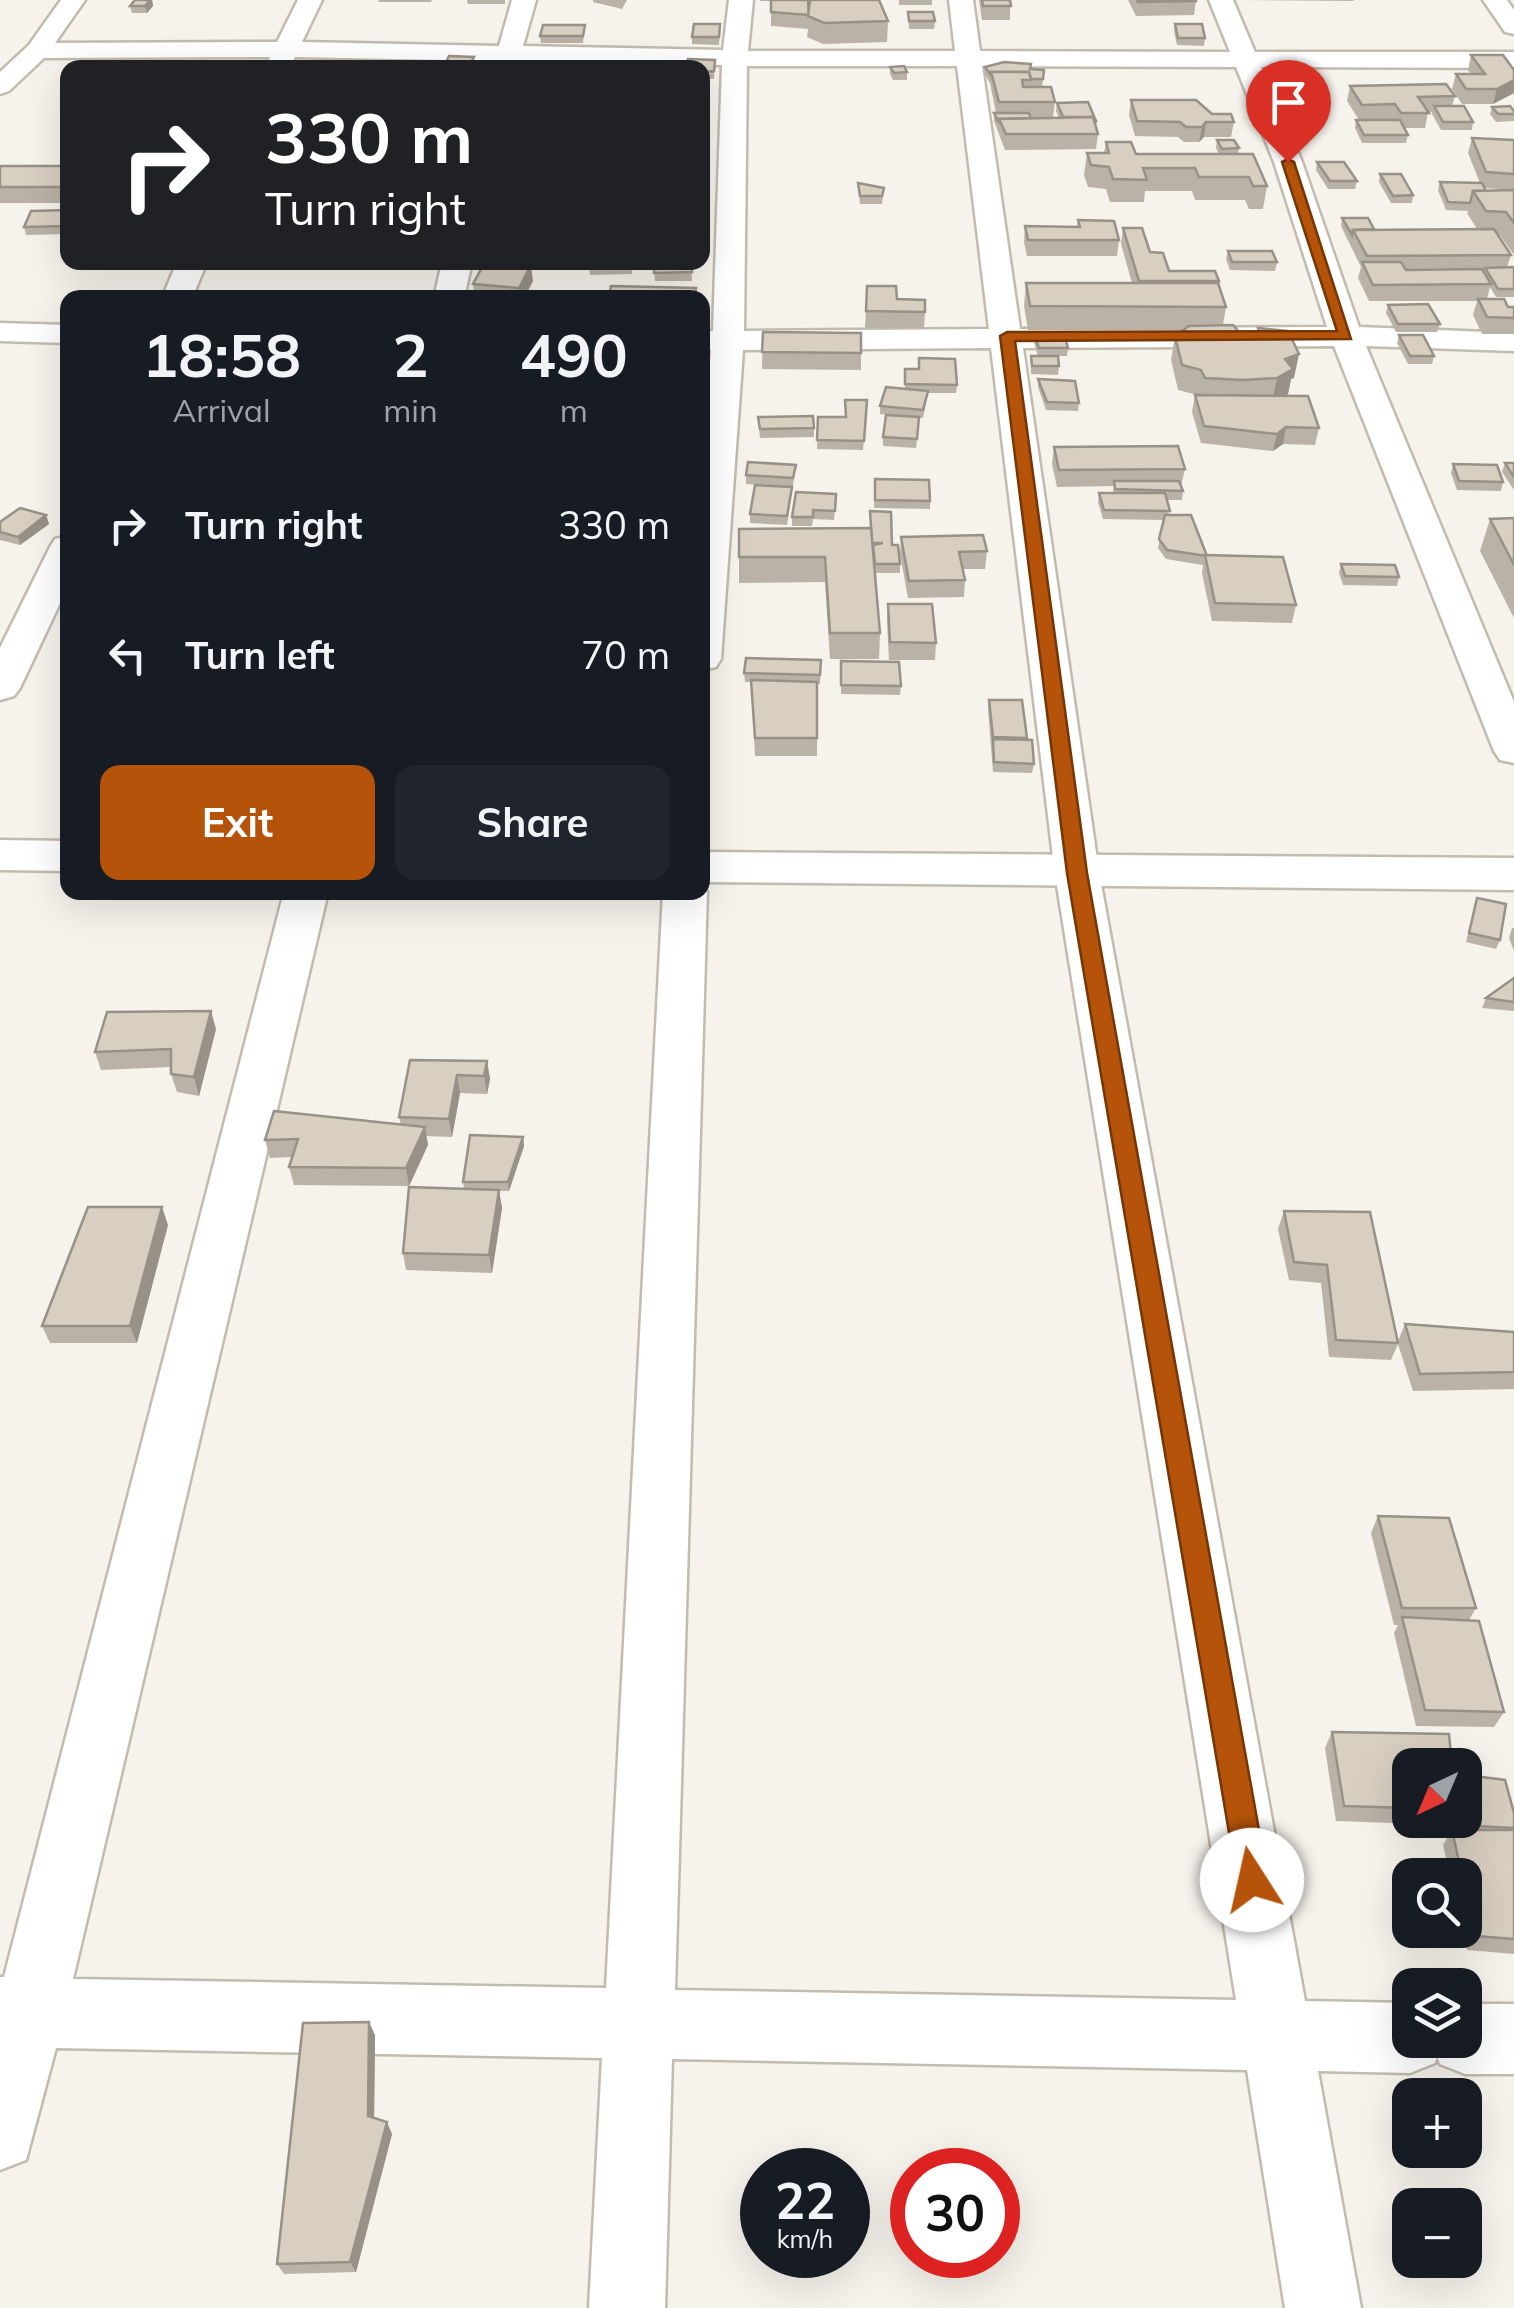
<!DOCTYPE html>
<meta charset="utf-8">
<style>
body{margin:0;font-family:Mulish,sans-serif;background:#20242c;color:#f1f3f6;height:100vh;display:flex;flex-direction:column;font-size:38px;white-space:nowrap}
*{box-sizing:border-box;margin:0}
p{font-size:32px;color:#9ea1a6}
.icon{flex:none;width:55px;height:55px;fill:none;stroke:currentColor;stroke-width:2;stroke-linecap:round;stroke-linejoin:round}
.map{position:relative;flex:1;overflow:hidden}
.panel{position:absolute;left:60px;top:290px;width:650px;height:610px;display:flex;flex-direction:column;background:#171b24;border-radius:20px;box-shadow:0 10px 40px #0002}
.panel>*{flex:none}
.guide{position:absolute;left:60px;top:60px;width:650px;height:210px;border-radius:20px;box-shadow:0 10px 40px #0002;background:#202124;color:#fff;overflow:hidden}
.needle{width:65px;rotate:224deg}
.buttons{position:absolute;left:1392px;top:1748px;display:grid;gap:20px}
.buttons a{display:grid;place-items:center;width:90px;height:90px;border-radius:20px;background:#171b24;box-shadow:0 10px 40px #0002;font-size:50px}
.speed{position:absolute;left:740px;top:2148px;display:flex;gap:20px;font-size:50px;font-weight:700;text-align:center}
.speed>*{display:grid;place-content:center;width:130px;height:130px;border-radius:50%;background:#171b24;box-shadow:0 10px 40px #0002;line-height:1}
.speed small{font-size:25px;font-weight:400}
.speed .limit{border:15px solid #d22;background:#fff;color:#111}
.pin{position:absolute;display:grid;place-items:center;width:85px;height:85px;color:#fff;margin:-102px -42px;border-radius:50% 50% 50% 0;rotate:-45deg;box-shadow:0 0 10px #0007}
.pin .icon{rotate:45deg}
.me{position:absolute;width:110px;margin:-55px;rotate:350deg;stroke-linejoin:round;filter:drop-shadow(0 0 8px #0008)}
.turn{display:flex;align-items:center;gap:35px;height:210px;padding:0 40px;font-size:45px}
.turn .icon{width:130px;height:130px;stroke-width:2.5}
.turn b{display:block;font-size:70px;line-height:85px}
.eta{display:flex;justify-content:space-evenly;align-items:center;height:170px;text-align:center}
.eta b{font-size:60px;font-weight:700;line-height:70px}
.cta{display:flex;gap:20px;margin-top:auto;padding:20px 40px}
.cta a{flex:1;height:115px;border-radius:20px;background:#b45309;color:#fff;font-size:40px;font-weight:700;line-height:115px;text-align:center}
.cta a+a{background:#20242c;color:#f1f3f6}
ul{padding:0;list-style:none}
li{display:flex;align-items:center;gap:30px;height:130px;padding:0 40px}
li div{flex:1}
li b{display:block;font-size:38px}
li em{font-style:normal}
.map>svg:first-child{display:block}
.lines{fill:none;stroke-linecap:round;stroke-linejoin:round}
.minor-casing{stroke:#c2bbae;stroke-width:5}
.tertiary-casing{stroke:#c2bbae;stroke-width:5}
.minor{fill:#fff;fill-rule:evenodd}
.tertiary{fill:#fff;fill-rule:evenodd}
.wall{fill:#bab2a6}
.shaded-wall{fill:#979187}
.building{fill:#d8cfc1;stroke:#979187;stroke-width:2.5}
.route{fill:#b45309;stroke:#753606;stroke-width:2.5}
</style>
<div class="map">
<svg width="1514" height="2308" viewBox="0 0 1514 2308">
<rect width="100%" height="100%" fill="#f6f3ec"/>
<g class="lines">
<defs>
<g id="minor">
<path d="M61 0H85L55 43 277 42 298 0H322L302 42 499 46 512 0H536L523 46 723 50 729 0H753L748 51H955L949 0H973L980 51 1230 52 1209 0H1233L1255 52H1514V68L1261 67 1302 162 1359 327 1514 333V351L1366 346 1514 702V763L1500 760 1494 751 1334 346 1023 348 1099 873 1305 2001 1410 2003V2040H1465V2004H1514V2074H1465L1440 2064 1437 2057 1435 2063 1410 2073 1318 2071 1361 2308H1285L1247 2070 672 2059 665 2308H589L602 2058 56 2048 26 2160 0 2170V1977H4L284 892H328L73 1979 606 1988 663 892H702V885L707 892 675 1990 1236 2000 1055 873 991 348 743 350 721 659 716 667 702 670V446L711 350H702V332L713 331 722 65 519 61 518 68H493L494 61 295 57 290 68H265L270 57 44 58 9 91 0 94V72L29 45ZM747 66H957L989 329 744 331ZM982 66 1236 67 1274 162 1327 327 1020 329Z"/>
<path d="M1483 0H1507L1514 10V34L1505 32Z"/>
<path d="M177 262H207L192 298H162Z"/>
<path d="M442 262H472L464 298H434Z"/>
<path d="M0 323 68 325V343L0 341Z"/>
<path d="M68 536V586L20 688 14 696 0 700V648L50 547 55 539Z"/>
</g>
<g id="tertiary">
<path d="M0 840 68 841V871L0 870Z"/>
<path d="M702 852 1514 858V890L702 882Z"/>
</g>
</defs>
<use href="#minor" class="minor-casing"/>
<use href="#tertiary" class="tertiary-casing"/>
<use href="#minor" class="minor"/>
<use href="#tertiary" class="tertiary"/>
</g>
<g class="wall">
<path d="M135 0H152L153 6 147 13H132L130 6Z"/>
<path d="M378 0H432L431 2H379Z"/>
<path d="M467 0H505V4H468Z"/>
<path d="M593 0H627L622 9 593 2Z"/>
<path d="M760 0H808L888 21 887 42 823 44 807 37 808 29 771 26V1H760Z"/>
<rect x="899" y="0" width="33" height="5"/>
<path d="M979 0H1010V20H982Z"/>
<path d="M1128 0H1196V1L1194 15 1136 16Z"/>
<path d="M1243 0H1354L1353 1Z"/>
<path d="M908 12 935 21 934 29H909Z"/>
<path d="M720 24 719 45 692 44V37Z"/>
<path d="M1175 24 1205 38 1204 46 1177 45 1174 31Z"/>
<path d="M585 25 583 43H541L540 36Z"/>
<path d="M1471 55 1514 70V93L1493 104H1462L1452 89 1456 74H1471L1468 70Z"/>
<path d="M715 60 714 79H702V68Z"/>
<path d="M890 67 907 72V80H893L890 74Z"/>
<path d="M985 67 1030 69 1043 79 1042 87H1030L1055 102 1053 117 1031 118H1059L1056 111 1057 103 1096 121 1098 134 1096 149 1005 150 994 121V113H996L990 83 985 75Z"/>
<path d="M1350 86 1455 96 1452 106 1473 122 1472 130H1441L1432 114V112H1428L1425 128H1404L1408 135 1406 143H1362L1355 128 1356 120H1392H1359L1347 101Z"/>
<path d="M1131 100 1212 114 1234 122 1231 137H1204L1199 142H1184L1178 137 1135 136 1129 115Z"/>
<path d="M1492 107 1514 111V121L1496 122 1490 114Z"/>
<path d="M1472 138 1514 140V190L1484 188 1486 191 1514 190V255L1500 235H1498L1511 255 1507 267H1514V297H1496L1490 287 1487 299 1508 307H1514V334H1482L1473 315 1477 301H1369L1358 278 1361 267 1341 226 1342 218 1374 229H1477L1467 213 1468 211 1446 210 1438 190 1440 182 1480 183 1468 153Z"/>
<path d="M1217 140 1239 148 1238 154 1267 186 1263 209H1249L1245 200H1195L1192 191H1145L1144 202H1110L1106 189 1088 187 1084 175 1087 153H1104L1106 142 1136 154H1219L1216 148Z"/>
<path d="M1317 162 1357 181 1355 189H1328L1316 170Z"/>
<path d="M65 166 64 203H0V187Z"/>
<path d="M1380 174 1413 195 1412 203H1391L1379 182Z"/>
<path d="M858 183 884 188 882 204H860Z"/>
<path d="M68 210V234L26 235 24 227Z"/>
<path d="M1078 220 1119 240 1117 256H1027L1024 242 1025 226 1077 227Z"/>
<path d="M1123 228 1169 271 1219 281 1226 307 1223 325 1240 333 1256 335 1258 328 1294 378 1291 379 1288 394 1284 396 1319 428 1315 445 1283 444 1273 451 1201 443 1192 412 1195 395H1198L1178 390 1171 360 1175 336 1183 330H1028L1024 306 1026 283H1132L1121 244Z"/>
<path d="M1228 251 1277 262 1275 271 1230 270 1226 259Z"/>
<path d="M589 262H632V274L590 275Z"/>
<path d="M654 262H691L692 281H655Z"/>
<path d="M533 281 524 298H474L473 284Z"/>
<path d="M867 286 925 312 924 328H865Z"/>
<path d="M1388 305 1440 324 1437 332H1396L1386 313Z"/>
<path d="M763 332 861 353V370L762 369Z"/>
<path d="M1035 335 1068 348 1067 356H1054L1059 366 1058 375 1031 374V356H1038L1034 343Z"/>
<path d="M1399 335 1434 356 1432 364H1408L1397 343Z"/>
<path d="M919 358 957 385 956 393H928L923 418H919L916 448 883 446V437L898 416 880 414V406L905 389V369H919Z"/>
<path d="M1038 379 1079 403 1078 411 1046 410 1038 387Z"/>
<path d="M867 400 863 450 817 449 818 417H845Z"/>
<path d="M758 417 814 428V437L760 438Z"/>
<path d="M1054 447 1185 469 1181 486 1183 491 1182 500H1167L1169 515 1207 556 1296 605 1292 623 1212 621 1202 573 1203 565 1166 559 1158 548 1164 520 1103 519 1098 502 1099 493H1113L1114 486 1057 487 1052 464Z"/>
<path d="M1505 463H1514V490L1502 472Z"/>
<path d="M1453 464 1503 482 1501 491 1457 490 1451 473Z"/>
<path d="M796 465 787 525 750 523V514L789 487 746 484V475Z"/>
<path d="M875 479 930 501V509L874 508Z"/>
<path d="M836 494 834 520 813 519 812 526H792V517Z"/>
<path d="M46 515 49 524 20 545 0 540V522Z"/>
<path d="M1514 518V618L1480 551 1490 519Z"/>
<path d="M739 529 892 545 900 564V573H875L880 633 879 659H830L825 582 739 583Z"/>
<path d="M901 537 987 551 985 569H963L965 580 964 597 908 598 900 554Z"/>
<path d="M1341 564 1399 577 1397 586 1343 585 1339 573Z"/>
<path d="M888 604 936 643 935 660H889L887 622Z"/>
<path d="M821 660 820 684H817V756H755L751 682H745L744 673Z"/>
<path d="M841 661 901 686 900 695 841 694Z"/>
<path d="M989 700 1027 738 1034 764 1032 773 993 772 988 709Z"/>
<path d="M1477 898 1500 940 1496 949 1466 942Z"/>
<path d="M1512 928H1514V951L1509 938Z"/>
<path d="M1514 978V1011L1482 1008 1486 998Z"/>
<path d="M216 1029 199 1096 177 1092 171 1074V1067L101 1070 95 1052Z"/>
<path d="M410 1060 487 1061 490 1079 487 1094 460 1093 452 1137 426 1136 428 1145 409 1186 294 1185 289 1167 292 1157 270 1158 265 1140 401 1125 399 1117Z"/>
<path d="M523 1137 524 1146 509 1191H499L502 1208 492 1273 406 1270 403 1253 464 1189 463 1182Z"/>
<path d="M1284 1211 1398 1341 1405 1324 1514 1332V1389L1413 1391 1398 1344 1391 1360 1329 1357 1321 1283 1289 1280 1278 1229Z"/>
<path d="M168 1225 137 1343H50L42 1326Z"/>
<path d="M1378 1516 1476 1608 1469 1620 1504 1712 1494 1727 1416 1726 1394 1633 1398 1625H1394L1371 1533Z"/>
<path d="M1332 1732 1410 1765V1820H1451L1448 1825 1336 1821 1325 1748Z"/>
<path d="M1466 1775 1514 1813V1954L1467 1950 1462 1930H1465V1875H1450L1443 1845 1452 1830H1471L1465 1799V1778Z"/>
<path d="M375 2035 374 2118 392 2134 356 2272 284 2274 277 2264Z"/>
</g>
<g class="shaded-wall">
<path d="M150 0H152L153 6 147 13 145 6Z"/>
<path d="M1514 80V93L1493 104 1497 89Z"/>
<path d="M1206 122 1204 137 1199 142 1202 127Z"/>
<path d="M68 173V195L64 203 60 187Z"/>
<path d="M531 265 533 281 524 298H520L519 288Z"/>
<path d="M1299 354 1294 378 1291 379 1288 394 1272 403 1277 378 1285 359Z"/>
<path d="M1286 427 1283 444 1273 451 1277 434Z"/>
<path d="M46 515 49 524 20 545 18 537Z"/>
<path d="M211 1011 216 1029 199 1096 194 1077Z"/>
<path d="M487 1061 490 1079 487 1094 484 1076Z"/>
<path d="M457 1075 460 1093 452 1137 449 1119Z"/>
<path d="M425 1127 428 1145 409 1186 406 1168Z"/>
<path d="M523 1137 524 1146 509 1191 508 1182Z"/>
<path d="M499 1190 502 1208 492 1273 489 1255Z"/>
<path d="M162 1207 168 1225 137 1343 130 1326Z"/>
<path d="M369 2022 375 2035 374 2128 368 2116Z"/>
<path d="M387 2122 392 2134 356 2272 350 2262Z"/>
</g>
<g class="building">
<path d="M135 0H150L145 6H130Z"/>
<path d="M771 0H808L809 15 771 12Z"/>
<path d="M810 0H879L888 21 824 23 808 16Z"/>
<path d="M982 0H1010L1011 6H983Z"/>
<path d="M1137 0H1196V1L1138 2Z"/>
<path d="M908 12H933L935 21H909Z"/>
<path d="M694 24H720L719 37H692Z"/>
<path d="M1175 24H1202L1205 38H1178Z"/>
<path d="M543 25H585L583 36H540Z"/>
<path d="M1471 55H1503L1514 70V80L1497 89H1466L1456 74H1485Z"/>
<path d="M449 56 474 57 468 68H443Z"/>
<path d="M688 59 715 60 714 71 702 72V68H686Z"/>
<path d="M1004 62 1031 64 1030 69 1044 70 1043 79H1031L1029 72H991V75L985 67Z"/>
<path d="M904 66 907 72 894 73 890 67Z"/>
<path d="M991 72H1029L1031 80H1022L1023 87H1051L1055 102H999Z"/>
<path d="M1446 84 1455 96 1418 97 1429 113H1401L1395 104 1362 105 1350 86Z"/>
<path d="M1131 100H1196L1212 114H1231L1234 122H1206L1202 127H1186L1180 122 1137 121Z"/>
<path d="M1088 102 1096 121H1094L1093 117H1063L1057 103Z"/>
<path d="M1434 106H1464L1473 122H1443Z"/>
<path d="M1510 106 1514 111V114H1498L1492 107Z"/>
<path d="M994 113H1029L1031 118 999 119V123Z"/>
<path d="M1093 117 1098 134H1006L999 119Z"/>
<path d="M1356 120H1400L1408 135H1364Z"/>
<path d="M1472 138 1514 140V174L1486 172Z"/>
<path d="M1217 140H1234L1239 148 1222 149Z"/>
<path d="M1106 142H1131L1136 154H1253L1267 186H1253L1249 177H1199L1195 168H1143L1147 180 1113 179 1109 167 1091 165 1087 153H1109Z"/>
<path d="M1317 162H1344L1357 181H1330Z"/>
<path d="M0 166H68V173L60 187H0Z"/>
<path d="M1380 174H1401L1413 195 1393 196Z"/>
<path d="M1440 182 1482 183 1486 191H1473L1470 203 1448 202Z"/>
<path d="M858 183 884 188 882 196H860Z"/>
<path d="M1514 190V223L1506 212 1486 211 1473 191Z"/>
<path d="M68 210 66 226 24 227 31 211Z"/>
<path d="M1342 218H1368L1374 229 1353 230 1352 235Z"/>
<path d="M1078 220 1114 221 1119 240H1028L1025 226 1080 227Z"/>
<path d="M1123 228H1142L1150 252 1163 253 1169 271H1215L1219 281H1139Z"/>
<path d="M1494 229 1511 255 1367 256 1353 230Z"/>
<path d="M1228 251H1272L1277 262H1232Z"/>
<path d="M485 262H499L531 265 519 288 473 284Z"/>
<path d="M589 262H632V266L589 267Z"/>
<path d="M654 262H691L692 272 654 273Z"/>
<path d="M1362 262H1401L1406 270 1482 269 1491 284 1373 285Z"/>
<path d="M1514 267V289H1498L1485 268Z"/>
<path d="M1026 283H1218L1226 307 1030 306Z"/>
<path d="M611 286 696 288 694 298H609Z"/>
<path d="M867 286H896L897 299 925 300V312L866 311Z"/>
<path d="M1478 299H1504L1508 307H1514V318L1487 317Z"/>
<path d="M1428 304 1440 324H1398L1388 305Z"/>
<path d="M1233 325 1240 333 1259 335 1258 328 1288 331 1299 354 1285 359 1293 369 1277 378 1243 380 1205 378 1201 370 1182 365 1175 336 1189 326Z"/>
<path d="M763 332 861 333V353L762 352Z"/>
<path d="M1064 334 1068 348H1039L1035 335Z"/>
<path d="M1399 335H1423L1434 356H1410Z"/>
<path d="M1031 356H1058L1059 366H1032Z"/>
<path d="M919 358 955 359 957 385 905 384V369H919Z"/>
<path d="M1038 379 1075 381 1079 403 1047 402Z"/>
<path d="M886 387 928 391 923 410 880 406Z"/>
<path d="M1195 395 1308 396 1319 428 1286 427 1277 434 1204 426Z"/>
<path d="M845 400H867L864 441 817 440 818 417H846Z"/>
<path d="M886 415 919 417 917 439 883 437Z"/>
<path d="M813 416 814 428 760 429 758 417Z"/>
<path d="M1178 446 1185 469 1059 470 1054 447Z"/>
<path d="M748 462 796 465 793 478 746 475Z"/>
<path d="M1505 463H1514V477Z"/>
<path d="M1453 464 1497 465 1503 482 1459 481Z"/>
<path d="M875 479 929 480 930 501 875 500Z"/>
<path d="M1114 481H1179L1183 491 1115 489Z"/>
<path d="M755 485 792 487 787 516 750 514Z"/>
<path d="M796 492 836 494 835 511 813 510V517H792Z"/>
<path d="M1099 493H1165L1170 511 1104 510Z"/>
<path d="M20 508 46 515 18 537 0 532V522Z"/>
<path d="M870 511 891 512 892 545H898L900 564H875L873 545 883 543H872Z"/>
<path d="M1165 515H1191L1207 556 1167 550 1159 539Z"/>
<path d="M1514 518V565L1490 519Z"/>
<path d="M871 528 880 633H830L825 557H739V529Z"/>
<path d="M983 535 987 551 959 552 965 580 909 581 901 537Z"/>
<path d="M1205 555 1283 557 1296 605 1215 603Z"/>
<path d="M1341 564 1395 565 1399 577 1345 576Z"/>
<path d="M888 604H932L936 643 890 642Z"/>
<path d="M746 658 821 660 820 675 744 673Z"/>
<path d="M841 661 899 662 901 686 841 685Z"/>
<path d="M751 680 817 682V738H755Z"/>
<path d="M989 700H1022L1027 738 993 737Z"/>
<path d="M993 739 1032 740 1034 764 994 762Z"/>
<path d="M1477 898 1506 904 1500 940 1469 933Z"/>
<path d="M1514 978V1002L1486 998Z"/>
<path d="M211 1011 194 1077 171 1074V1049L95 1052 107 1012Z"/>
<path d="M410 1060 487 1061 484 1076 457 1075 449 1119 399 1117Z"/>
<path d="M274 1111 425 1127 406 1168 289 1167 298 1139 265 1140Z"/>
<path d="M470 1135 523 1137 508 1182H463Z"/>
<path d="M409 1187 499 1190 489 1255 403 1253Z"/>
<path d="M88 1207H162L130 1326H42Z"/>
<path d="M1284 1211 1370 1212 1398 1343 1336 1340 1327 1265 1294 1262Z"/>
<path d="M1405 1324 1514 1332V1372L1420 1374Z"/>
<path d="M1378 1516 1449 1518 1476 1608H1402Z"/>
<path d="M1402 1617 1479 1621 1504 1712 1425 1710Z"/>
<path d="M1332 1732 1449 1734 1452 1765H1410V1808L1344 1806Z"/>
<path d="M1466 1775 1505 1780 1514 1813V1828L1477 1826Z"/>
<path d="M1452 1830H1514V1939L1476 1936 1465 1887V1875H1462Z"/>
<path d="M369 2022 368 2116 387 2122 350 2262 277 2264 303 2023Z"/>
</g>
<path class="route" d="M1288 159 1294 162 1351 339 1015 341 1087 873 1268 1880 1263 1891 1252 1895 1242 1891 1237 1880 1067 873 1000 336 1007 332 1337 331 1282 162Z"/>
</svg>
<div class="buttons">
<a><svg class="needle" viewBox="-14 -14 28 28"><path d="M0-13l5 13h-10z" fill="#e53935"/><path d="M0 13l5-13h-10z" fill="#9ea1a6"/></svg></a>
<a><svg class="icon" aria-label="search" viewBox="0 0 24 24"><circle cx="10" cy="10" r="6"/><path d="M15 15l6 6"/></svg></a>
<a><svg class="icon" aria-label="layers" viewBox="0 0 24 24"><path d="M12 4l9 5-9 5-9-5zM3 14l9 5 9-5"/></svg></a>
<a>+</a>
<a>−</a>
</div>
<div class="speed"><div>22<small>km/h</small></div><div class="limit">30</div></div>
<div class="pin" style="left:1288px;top:162px;background:#d93025"><svg class="icon" aria-label="arrive" viewBox="0 0 24 24"><path d="M6 21V4h12l-3 4 3 4H6"/></svg></div>
<svg class="me" style="left:1252px;top:1880px" viewBox="-20 -20 40 40"><circle r="19" fill="#fff"/><path d="M0-13L10 11 0 6-10 11z" fill="#b45309"/></svg>
<div class="guide">
<div class="turn"><svg class="icon" aria-label="right" viewBox="0 0 24 24"><path d="M7 20v-9h11M14 6l5 5-5 5"/></svg><div><b>330 m</b>Turn right</div></div>
</div>
<section class="panel">
<div class="eta">
<div><b>18:58</b><p>Arrival</p></div>
<div><b>2</b><p>min</p></div>
<div><b>490</b><p>m</p></div>
</div>
<ul>
<li><svg class="icon" aria-label="right" viewBox="0 0 24 24"><path d="M7 20v-9h11M14 6l5 5-5 5"/></svg><div><b>Turn right</b></div><em>330 m</em></li>
<li><svg class="icon" aria-label="left" viewBox="0 0 24 24"><path d="M17 20v-9H6M10 6l-5 5 5 5"/></svg><div><b>Turn left</b></div><em>70 m</em></li>
</ul>
<div class="cta"><a>Exit</a><a>Share</a></div>
</section>
</div>
